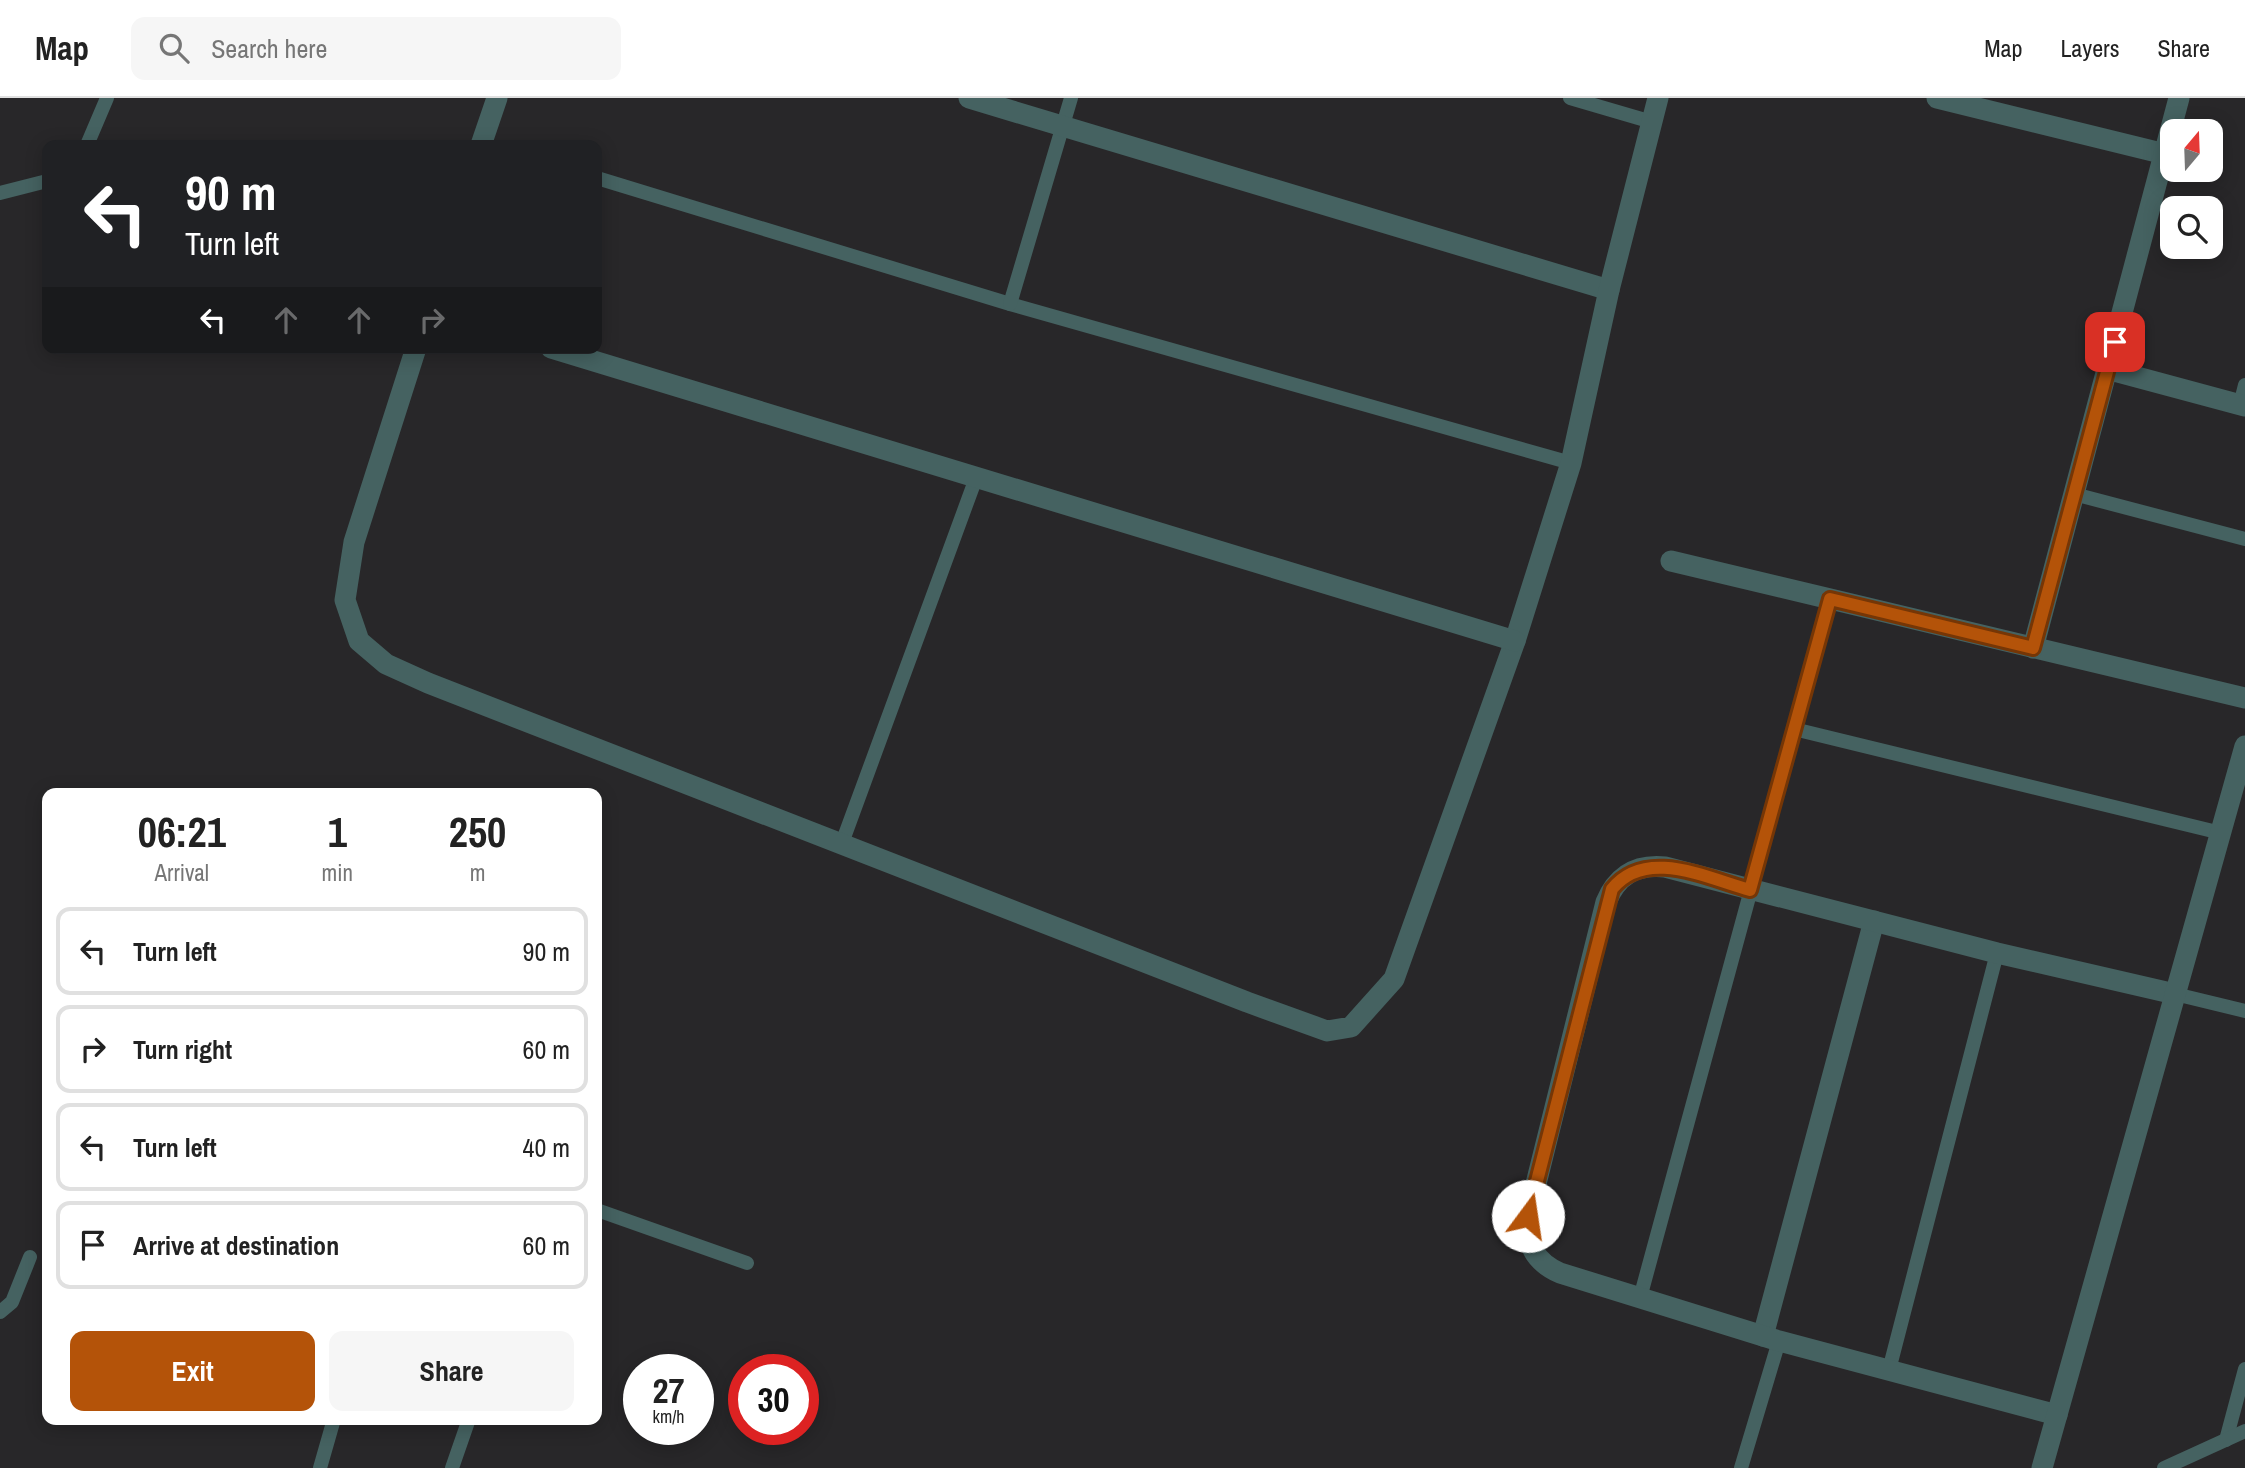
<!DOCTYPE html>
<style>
body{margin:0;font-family:"Archivo Narrow",sans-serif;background:#f6f6f6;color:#222;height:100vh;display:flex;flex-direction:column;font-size:26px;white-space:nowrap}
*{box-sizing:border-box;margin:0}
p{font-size:23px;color:#767676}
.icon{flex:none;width:38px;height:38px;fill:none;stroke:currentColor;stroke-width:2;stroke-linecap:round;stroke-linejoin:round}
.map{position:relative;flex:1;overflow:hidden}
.drawer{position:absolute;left:42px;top:690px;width:560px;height:637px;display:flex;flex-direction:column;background:#fff;border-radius:14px;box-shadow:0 4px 18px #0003}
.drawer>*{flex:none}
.top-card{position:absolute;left:42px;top:42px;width:560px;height:214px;border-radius:14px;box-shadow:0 4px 18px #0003;background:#202124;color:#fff;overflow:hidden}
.needle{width:46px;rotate:19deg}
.controls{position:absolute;left:2160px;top:21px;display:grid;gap:14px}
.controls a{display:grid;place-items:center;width:63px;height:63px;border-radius:14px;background:#fff;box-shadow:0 4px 18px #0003;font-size:35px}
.speed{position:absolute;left:623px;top:1256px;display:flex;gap:14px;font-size:35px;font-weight:700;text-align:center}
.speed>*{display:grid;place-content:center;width:91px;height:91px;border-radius:50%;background:#fff;box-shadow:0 4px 18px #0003;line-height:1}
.speed small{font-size:18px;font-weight:400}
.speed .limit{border:10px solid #d22;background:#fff;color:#111}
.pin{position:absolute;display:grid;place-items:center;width:60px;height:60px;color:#fff;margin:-30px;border-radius:14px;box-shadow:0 4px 10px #0006}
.me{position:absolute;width:77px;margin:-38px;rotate:14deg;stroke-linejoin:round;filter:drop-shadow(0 0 5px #0008)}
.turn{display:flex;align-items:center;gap:24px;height:147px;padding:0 28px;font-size:32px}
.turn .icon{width:91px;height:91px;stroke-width:2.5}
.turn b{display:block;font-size:49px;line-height:60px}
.lanes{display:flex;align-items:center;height:66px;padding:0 28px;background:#0003;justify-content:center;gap:35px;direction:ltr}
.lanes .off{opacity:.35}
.eta{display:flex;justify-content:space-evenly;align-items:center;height:119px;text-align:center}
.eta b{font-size:42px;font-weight:700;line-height:49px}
.cta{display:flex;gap:14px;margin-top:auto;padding:14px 28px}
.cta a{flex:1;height:80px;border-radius:14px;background:#b45309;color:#fff;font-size:28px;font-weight:700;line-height:80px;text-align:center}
.cta a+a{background:#f6f6f6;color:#222}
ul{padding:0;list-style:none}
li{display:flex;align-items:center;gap:21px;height:88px;margin:0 14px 10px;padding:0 14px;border:4px solid #e0e0e0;border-radius:14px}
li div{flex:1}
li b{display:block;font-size:26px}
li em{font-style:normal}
header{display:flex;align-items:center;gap:42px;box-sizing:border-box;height:98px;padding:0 35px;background:#fff;border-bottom:2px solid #e0e0e0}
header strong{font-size:33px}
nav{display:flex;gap:38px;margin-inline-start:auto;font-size:24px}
.search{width:490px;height:63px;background:#f6f6f6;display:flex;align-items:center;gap:18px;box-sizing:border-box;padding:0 24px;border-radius:14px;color:#767676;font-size:26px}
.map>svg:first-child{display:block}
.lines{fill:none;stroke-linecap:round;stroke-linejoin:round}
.lane{stroke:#456261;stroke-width:14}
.street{stroke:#456261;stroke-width:21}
.route-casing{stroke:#753606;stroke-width:18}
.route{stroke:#b45309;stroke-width:12}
</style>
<header>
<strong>Map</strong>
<div class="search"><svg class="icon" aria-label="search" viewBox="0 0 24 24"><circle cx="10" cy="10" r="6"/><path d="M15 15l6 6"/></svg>Search here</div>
<nav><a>Map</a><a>Layers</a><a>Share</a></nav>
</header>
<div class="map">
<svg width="2245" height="1370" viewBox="0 0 2245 1370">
<rect width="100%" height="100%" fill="#282729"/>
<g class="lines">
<g class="lane">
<path d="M1570 0 1652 24"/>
<path d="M87 47 107 0"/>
<path d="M597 80 1010 206 1571 365"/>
<path d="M0 95 47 83"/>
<path d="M1010 206 1071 0"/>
<path d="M2240 307 2245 287"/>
<path d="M2074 396 2245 441"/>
<path d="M1794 631 2221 735"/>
<path d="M842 745 976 380"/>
<path d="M2175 896 2245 913"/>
<path d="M597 1112 747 1165"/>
<path d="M1640 1200 1830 501"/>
<path d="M0 1214 12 1204 30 1159"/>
<path d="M1889 1272 1997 855"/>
<path d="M2226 1342 2245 1271"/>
<path d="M320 1370 334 1321"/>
<path d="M452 1370 469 1321"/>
<path d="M1741 1370 1779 1243"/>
<path d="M2164 1370 2245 1333"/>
</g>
<g class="street">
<path d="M969 0 1609 192"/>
<path d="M1937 0 2165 56"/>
<path d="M481 47 497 0"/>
<path d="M416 250 354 444 345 502 359 543 386 566 428 585 1247 904 1327 933 1351 929 1394 881 1515 543 1571 365 1609 192 1658 0"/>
<path d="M551 250 1515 543"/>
<path d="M2107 271 2245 308"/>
<path d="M1671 463 2245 600"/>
<path d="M2033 550 2179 0"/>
<path d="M1763 1238 1874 823"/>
<path d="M2057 1317 1779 1243 1560 1175C1535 1164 1525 1145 1528 1118L1606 804C1617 778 1635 766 1665 769L1997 855 2175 896"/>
<path d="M2042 1370 2245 648"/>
</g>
</g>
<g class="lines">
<defs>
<path id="route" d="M1528 1118 1612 791C1646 749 1706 780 1750 792L1830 501 2033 550 2115 244"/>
</defs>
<use href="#route" class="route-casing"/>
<use href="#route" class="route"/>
</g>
</svg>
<div class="controls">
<a><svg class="needle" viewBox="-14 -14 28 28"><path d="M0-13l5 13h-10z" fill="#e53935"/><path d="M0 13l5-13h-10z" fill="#767676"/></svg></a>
<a><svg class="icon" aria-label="search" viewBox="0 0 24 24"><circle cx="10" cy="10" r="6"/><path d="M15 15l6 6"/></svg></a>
</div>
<div class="speed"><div>27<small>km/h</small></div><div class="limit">30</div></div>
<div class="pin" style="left:2115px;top:244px;background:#d93025"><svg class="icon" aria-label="arrive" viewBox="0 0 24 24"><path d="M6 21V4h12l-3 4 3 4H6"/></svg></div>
<svg class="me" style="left:1528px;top:1118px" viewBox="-20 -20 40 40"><circle r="19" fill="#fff"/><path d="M0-13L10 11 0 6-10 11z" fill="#b45309"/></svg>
<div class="top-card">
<div class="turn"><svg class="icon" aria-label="left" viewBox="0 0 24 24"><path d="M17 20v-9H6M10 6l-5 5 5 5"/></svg><div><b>90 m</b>Turn left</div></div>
<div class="lanes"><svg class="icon" aria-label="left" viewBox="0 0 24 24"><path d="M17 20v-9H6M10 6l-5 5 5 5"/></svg><svg class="icon off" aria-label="ahead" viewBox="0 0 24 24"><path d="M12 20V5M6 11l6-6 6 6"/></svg><svg class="icon off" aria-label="ahead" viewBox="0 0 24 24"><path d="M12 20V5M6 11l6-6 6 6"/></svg><svg class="icon off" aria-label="right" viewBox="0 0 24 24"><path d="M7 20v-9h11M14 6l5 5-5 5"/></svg></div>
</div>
<section class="drawer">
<div class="eta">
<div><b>06:21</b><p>Arrival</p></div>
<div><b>1</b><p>min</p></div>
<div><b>250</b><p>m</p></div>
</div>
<ul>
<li><svg class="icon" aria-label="left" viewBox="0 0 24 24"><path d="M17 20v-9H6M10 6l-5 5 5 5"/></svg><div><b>Turn left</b></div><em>90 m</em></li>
<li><svg class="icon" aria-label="right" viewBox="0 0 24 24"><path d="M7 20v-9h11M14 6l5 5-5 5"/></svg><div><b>Turn right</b></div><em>60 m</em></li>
<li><svg class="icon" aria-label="left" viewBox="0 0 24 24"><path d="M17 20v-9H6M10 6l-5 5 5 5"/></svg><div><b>Turn left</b></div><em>40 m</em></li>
<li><svg class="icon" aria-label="arrive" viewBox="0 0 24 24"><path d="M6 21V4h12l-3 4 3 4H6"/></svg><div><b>Arrive at destination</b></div><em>60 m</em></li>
</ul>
<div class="cta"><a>Exit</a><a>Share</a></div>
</section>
</div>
